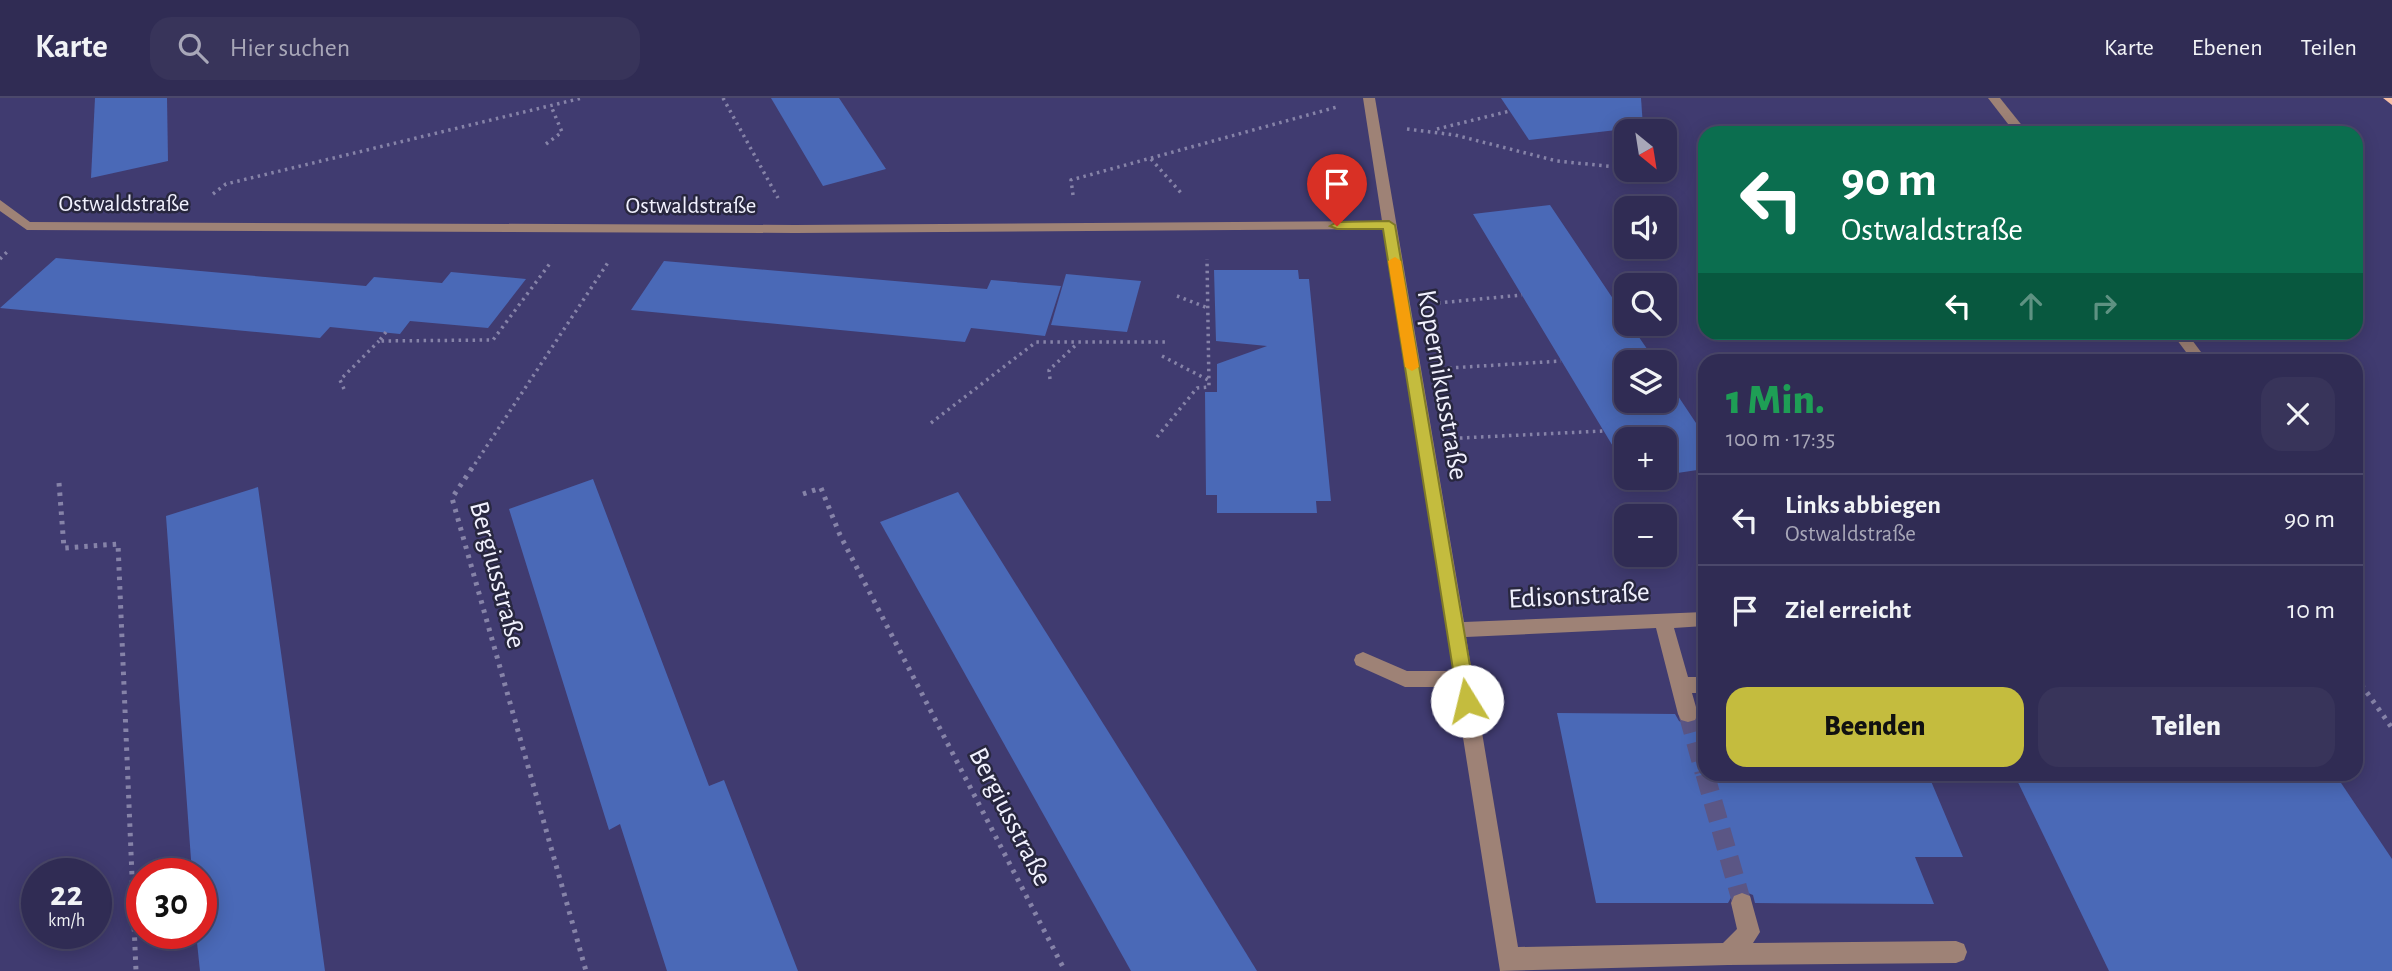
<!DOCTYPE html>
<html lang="de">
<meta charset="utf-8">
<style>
body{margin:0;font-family:"Alegreya Sans",sans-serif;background:#38345a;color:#f1f3f6;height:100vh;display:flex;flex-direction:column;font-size:26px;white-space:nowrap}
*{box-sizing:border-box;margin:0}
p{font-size:23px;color:#a8a7b8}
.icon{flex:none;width:38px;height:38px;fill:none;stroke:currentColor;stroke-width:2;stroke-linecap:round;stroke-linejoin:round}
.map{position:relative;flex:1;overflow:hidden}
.side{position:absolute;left:1698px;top:256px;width:665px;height:427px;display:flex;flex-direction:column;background:#302c54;border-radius:21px;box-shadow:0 4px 18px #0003,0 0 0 2px #4b486b}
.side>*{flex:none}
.guide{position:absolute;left:1698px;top:28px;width:665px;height:214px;border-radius:21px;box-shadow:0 4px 18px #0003,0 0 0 2px #4b486b;background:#0b6e4f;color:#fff;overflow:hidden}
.needle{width:46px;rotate:150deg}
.buttons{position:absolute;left:1614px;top:21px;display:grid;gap:14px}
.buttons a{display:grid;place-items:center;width:63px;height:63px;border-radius:14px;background:#302c54;box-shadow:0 4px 18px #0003,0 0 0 2px #4b486b;font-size:35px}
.speed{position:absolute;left:21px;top:760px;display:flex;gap:14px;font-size:35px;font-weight:700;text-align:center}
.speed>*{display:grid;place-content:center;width:91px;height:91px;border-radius:50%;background:#302c54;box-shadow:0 4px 18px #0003,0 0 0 2px #4b486b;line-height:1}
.speed small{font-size:18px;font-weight:400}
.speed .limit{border:10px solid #d22;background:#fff;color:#111}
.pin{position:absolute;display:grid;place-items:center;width:60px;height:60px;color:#fff;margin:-72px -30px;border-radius:50% 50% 50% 0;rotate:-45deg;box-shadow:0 0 7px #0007}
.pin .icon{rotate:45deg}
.me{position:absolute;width:77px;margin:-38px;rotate:351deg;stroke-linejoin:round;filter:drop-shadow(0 0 5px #0008)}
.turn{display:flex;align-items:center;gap:24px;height:147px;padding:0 28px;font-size:32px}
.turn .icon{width:91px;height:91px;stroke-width:2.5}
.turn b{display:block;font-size:49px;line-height:60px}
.lanes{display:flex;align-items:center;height:66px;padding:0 28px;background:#0003;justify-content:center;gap:35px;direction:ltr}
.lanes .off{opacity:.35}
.round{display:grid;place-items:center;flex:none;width:74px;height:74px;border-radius:21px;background:#38345a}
.overview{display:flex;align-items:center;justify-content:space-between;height:119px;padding:0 28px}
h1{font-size:42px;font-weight:800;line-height:52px;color:#1e9e55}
.primary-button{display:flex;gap:14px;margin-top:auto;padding:14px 28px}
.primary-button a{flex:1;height:80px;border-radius:21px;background:#c4bc3e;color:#111;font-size:28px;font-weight:800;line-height:80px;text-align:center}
.primary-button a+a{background:#38345a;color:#f1f3f6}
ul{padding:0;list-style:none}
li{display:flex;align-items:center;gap:21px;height:91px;padding:0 28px;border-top:2px solid #4b486b}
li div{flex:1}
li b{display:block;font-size:26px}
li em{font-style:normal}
header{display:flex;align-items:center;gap:42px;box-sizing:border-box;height:98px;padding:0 35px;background:#302c54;border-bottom:2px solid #4b486b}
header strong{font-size:33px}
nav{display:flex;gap:38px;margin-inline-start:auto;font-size:24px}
.search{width:490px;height:63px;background:#38345a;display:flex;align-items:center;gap:18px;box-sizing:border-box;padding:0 24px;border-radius:21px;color:#a8a7b8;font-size:26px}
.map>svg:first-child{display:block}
.building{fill:#4a69b7}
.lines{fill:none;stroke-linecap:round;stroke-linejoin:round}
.minor-tunnel{stroke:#5b5685;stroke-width:19;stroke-dasharray:19 10;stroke-linecap:butt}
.path-far1{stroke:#8683a8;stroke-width:3.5;stroke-dasharray:2.5 4.5;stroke-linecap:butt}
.path{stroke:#8683a8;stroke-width:5;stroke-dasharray:3.5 6;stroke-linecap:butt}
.minor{fill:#9e8276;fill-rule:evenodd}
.major{fill:#f7bfa5;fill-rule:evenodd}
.route{fill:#c4bc3e;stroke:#7f7a28;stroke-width:2}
.slow{fill:#f59e0b}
.labels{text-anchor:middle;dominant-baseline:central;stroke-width:5;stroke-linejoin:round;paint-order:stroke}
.far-street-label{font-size:23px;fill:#f1f1fe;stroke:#28273f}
.street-label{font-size:28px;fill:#f1f1fe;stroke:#28273f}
</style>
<header>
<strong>Karte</strong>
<div class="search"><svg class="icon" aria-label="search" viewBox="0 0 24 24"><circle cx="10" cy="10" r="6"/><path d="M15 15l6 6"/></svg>Hier suchen</div>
<nav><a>Karte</a><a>Ebenen</a><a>Teilen</a></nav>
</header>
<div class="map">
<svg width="2392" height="873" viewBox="0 0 2392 873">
<rect width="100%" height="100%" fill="#403b70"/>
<g class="building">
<path d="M95 0H167L168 63 91 80Z"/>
<path d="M771 0H839L886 71 823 88Z"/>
<path d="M1501 0H1641L1643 29 1529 42Z"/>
<path d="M1550 107 1626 220V226H1630L1656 264H1626V303H1664V277L1704 337V371L1664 377V341H1626V370L1473 116Z"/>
<path d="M56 160 366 188 374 179 442 185 451 174 526 181 488 230 410 223 400 236 330 229 320 240 0 210Z"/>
<path d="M664 163 987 191 991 182 1061 188 1045 238 971 230 965 244 631 212Z"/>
<path d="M1214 172H1298L1299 181H1309L1331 403H1316L1317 415H1217V397H1206L1205 294H1217V266L1267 248 1216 243Z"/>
<path d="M1066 176 1141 183 1127 234 1051 227Z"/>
<path d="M593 381 709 688 724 682 798 873H667L620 726 609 732 509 411Z"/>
<path d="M258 389 309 756 325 873H200L196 835H201V775H192L166 418Z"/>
<path d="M958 394 1190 764 1257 873H1131L880 424Z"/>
<path d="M1557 615 1675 616 1679 623 1687 627 1696 625 1700 616H1704V676H1928L1963 759H1915L1934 806 1755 805 1753 797 1743 793 1733 796 1728 805H1596Z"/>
<path d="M2014 676H2335L2392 761V873H2109Z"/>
</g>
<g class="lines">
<g class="minor-tunnel">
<path d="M1688 616 1704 674"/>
<path d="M1705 676 1742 805"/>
</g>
<g class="path-far1">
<path d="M723 0 778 100"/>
<path d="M1407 31 1455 37 1557 63 1626 70"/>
<path d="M1437 31 1510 13"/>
<path d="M546 46 562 34 551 8"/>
<path d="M1151 61 1182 96"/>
<path d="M1655 72 1676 73 1675 65"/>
<path d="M213 96 226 86 582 0"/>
<path d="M1073 97 1071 82 1337 9"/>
<path d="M0 161 7 154"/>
<path d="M1177 198 1208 210"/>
<path d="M1438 205 1522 197"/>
<path d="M386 234 379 243 493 242 551 164"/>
<path d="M1162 258 1210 283"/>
<path d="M1449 270 1561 263"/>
<path d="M1050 281 1049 272 1078 245"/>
<path d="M344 291 340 282 379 243"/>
<path d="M931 325 1036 244H1166"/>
<path d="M1157 339 1197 290 1209 289 1207 161"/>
<path d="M1460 340 1603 333"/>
<path d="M471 372 609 163"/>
</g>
<g class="path">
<path d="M472 370 452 400 586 873"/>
<path d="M59 385 64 450 118 446 136 873"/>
<path d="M803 396 821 390 840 437 1065 873"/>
<path d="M2356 579 2392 630"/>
</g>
<g class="minor">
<path d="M1363 0H1375L1464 524 1704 514V528L1674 530 1688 579H1704V595H1692L1698 616 1695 622 1688 624 1681 622 1678 616 1656 530 1466 539 1518 849 1723 845 1737 831 1731 805 1734 798 1742 795 1750 798 1760 834 1753 845 1956 843 1964 846 1967 854 1964 862 1956 865 1728 867 1500 873 1455 589H1405L1356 567 1354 562 1356 557 1363 554 1407 573H1453L1383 131 795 135 27 132 0 113V102L30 124 795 127 1382 123Z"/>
<path d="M1988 0H2000L2028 35H2015Z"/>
<path d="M2171 234H2186L2207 262H2192Z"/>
</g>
<path class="major" d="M2383 0H2392V7Z"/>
</g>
<path class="route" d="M1389 123 1395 127 1476 603 1473 609 1467 611 1461 609 1458 603 1383 131H1337L1330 128 1337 124Z"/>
<path class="slow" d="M1395 159 1401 163 1419 269 1412 273 1405 269 1388 163Z"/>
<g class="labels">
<g class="far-street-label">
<text x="124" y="106">Ostwaldstraße</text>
<text x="691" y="108">Ostwaldstraße</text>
</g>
<g class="street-label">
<text transform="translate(1442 287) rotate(80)">Kopernikusstraße</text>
<text transform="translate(497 477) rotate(75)">Bergiusstraße</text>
<text transform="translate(1579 498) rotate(-3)">Edisonstraße</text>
<text transform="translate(1010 719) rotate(63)">Bergiusstraße</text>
</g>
</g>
</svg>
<div class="buttons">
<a><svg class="needle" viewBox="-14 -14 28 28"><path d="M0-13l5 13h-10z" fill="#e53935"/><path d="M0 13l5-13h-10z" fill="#a8a7b8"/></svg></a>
<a><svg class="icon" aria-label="sound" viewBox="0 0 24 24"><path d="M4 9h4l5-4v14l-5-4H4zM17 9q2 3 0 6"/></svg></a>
<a><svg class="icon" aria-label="search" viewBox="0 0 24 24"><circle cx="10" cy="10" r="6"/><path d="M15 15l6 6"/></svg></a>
<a><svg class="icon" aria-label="layers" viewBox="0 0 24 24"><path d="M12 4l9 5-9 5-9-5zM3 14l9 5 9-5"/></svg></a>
<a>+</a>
<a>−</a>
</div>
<div class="speed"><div>22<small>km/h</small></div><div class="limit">30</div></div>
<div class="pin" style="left:1337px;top:128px;background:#d93025"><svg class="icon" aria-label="arrive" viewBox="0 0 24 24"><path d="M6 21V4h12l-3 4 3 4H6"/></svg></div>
<svg class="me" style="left:1467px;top:603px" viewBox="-20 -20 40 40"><circle r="19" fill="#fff"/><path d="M0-13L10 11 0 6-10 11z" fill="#c4bc3e"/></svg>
<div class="guide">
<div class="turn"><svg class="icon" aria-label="left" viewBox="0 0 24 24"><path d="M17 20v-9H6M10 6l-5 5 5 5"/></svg><div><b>90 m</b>Ostwaldstraße</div></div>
<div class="lanes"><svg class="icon" aria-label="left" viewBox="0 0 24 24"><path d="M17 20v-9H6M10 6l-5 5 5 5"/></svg><svg class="icon off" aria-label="ahead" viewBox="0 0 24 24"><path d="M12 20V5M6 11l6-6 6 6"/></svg><svg class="icon off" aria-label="right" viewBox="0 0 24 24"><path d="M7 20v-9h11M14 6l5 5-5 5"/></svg></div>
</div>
<section class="side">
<div class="overview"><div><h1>1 Min.</h1><p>100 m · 17:35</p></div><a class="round"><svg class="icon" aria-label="close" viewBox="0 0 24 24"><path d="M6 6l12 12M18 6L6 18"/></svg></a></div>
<ul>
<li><svg class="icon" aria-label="left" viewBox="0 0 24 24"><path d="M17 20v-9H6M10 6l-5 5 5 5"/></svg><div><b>Links abbiegen</b><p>Ostwaldstraße</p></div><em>90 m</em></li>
<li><svg class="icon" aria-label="arrive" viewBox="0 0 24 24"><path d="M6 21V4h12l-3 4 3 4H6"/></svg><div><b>Ziel erreicht</b></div><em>10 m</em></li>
</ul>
<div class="primary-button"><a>Beenden</a><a>Teilen</a></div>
</section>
</div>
